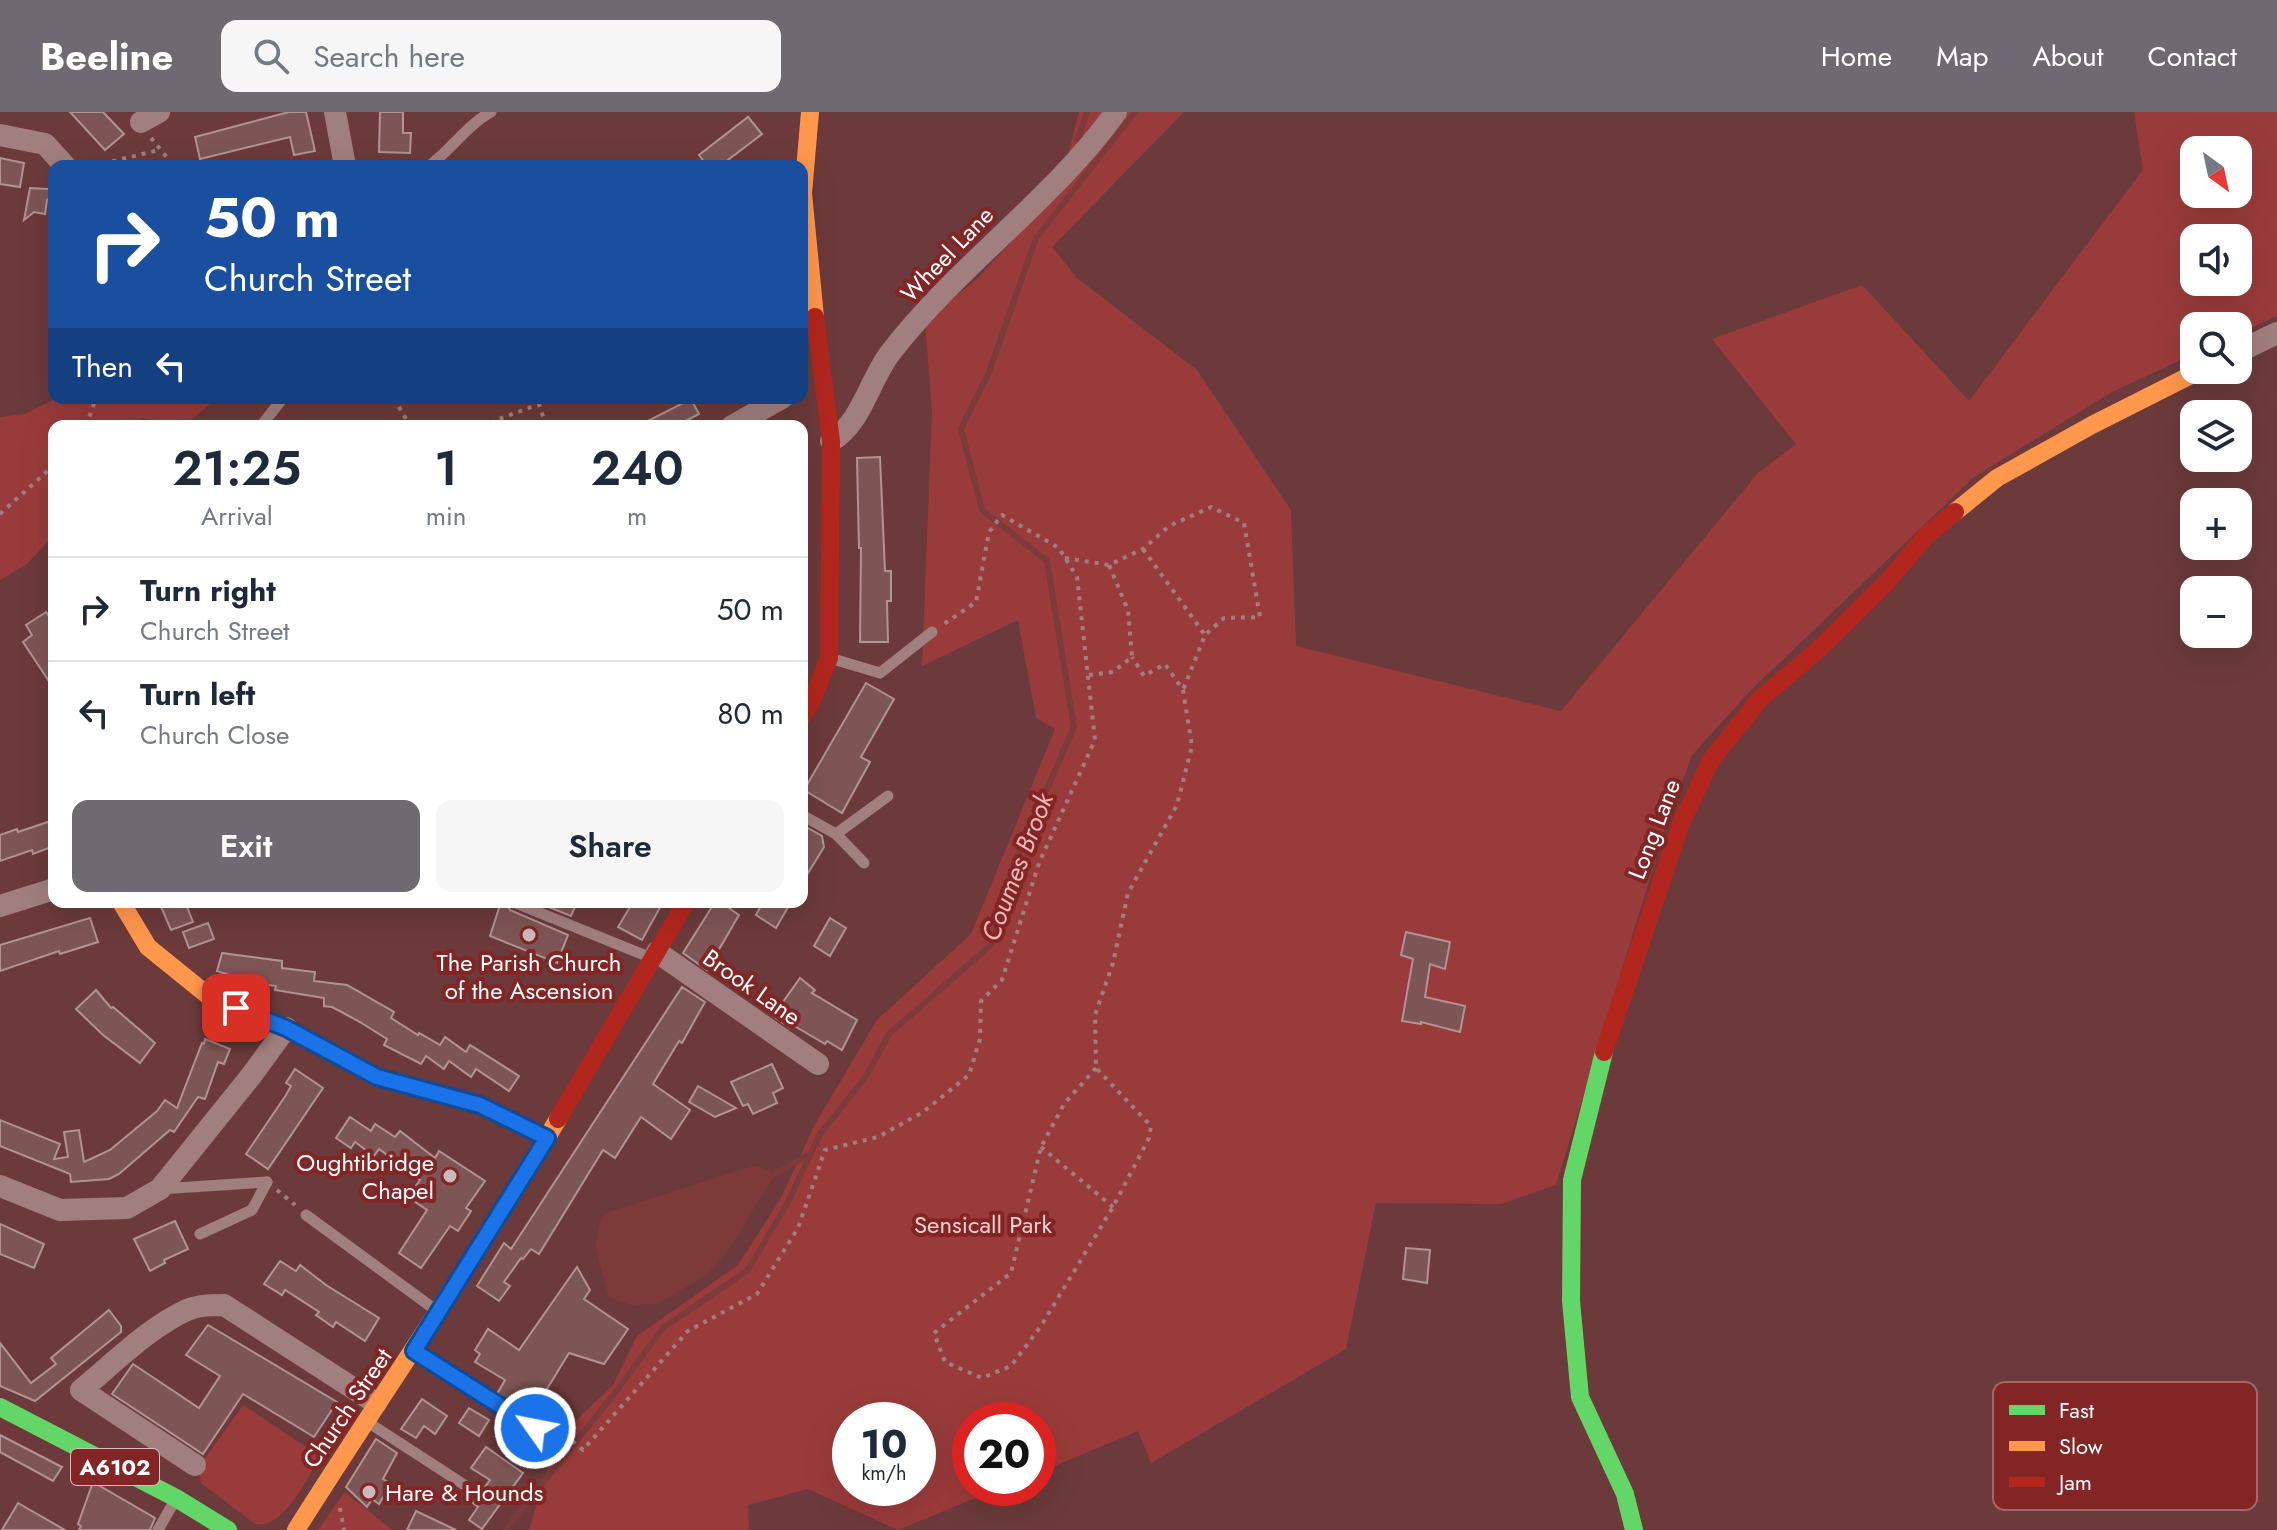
<!DOCTYPE html>
<meta charset="utf-8">
<style>
body{margin:0;font-family:Jost,sans-serif;background:#f6f6f7;color:#1f2937;height:100vh;display:flex;flex-direction:column;font-size:30px;white-space:nowrap}
*{box-sizing:border-box;margin:0}
p{font-size:26px;color:#747a83}
.icon{flex:none;width:44px;height:44px;fill:none;stroke:currentColor;stroke-width:2;stroke-linecap:round;stroke-linejoin:round}
.map{position:relative;flex:1;overflow:hidden}
.details{position:absolute;left:48px;top:308px;width:760px;height:488px;display:flex;flex-direction:column;background:#fff;border-radius:16px;box-shadow:0 8px 32px #0002}
.details>*{flex:none}
.guide{position:absolute;left:48px;top:48px;width:760px;height:244px;border-radius:16px;box-shadow:0 8px 32px #0002;background:#1a4fa0;color:#fff;overflow:hidden}
.needle{width:52px;rotate:147deg}
.controls{position:absolute;left:2180px;top:24px;display:grid;gap:16px}
.controls a{display:grid;place-items:center;width:72px;height:72px;border-radius:16px;background:#fff;box-shadow:0 8px 32px #0002;font-size:40px}
.speed{position:absolute;left:832px;top:1290px;display:flex;gap:16px;font-size:40px;font-weight:700;text-align:center}
.speed>*{display:grid;place-content:center;width:104px;height:104px;border-radius:50%;background:#fff;box-shadow:0 8px 32px #0002;line-height:1}
.speed small{font-size:20px;font-weight:400}
.speed .limit{border:12px solid #d22;background:#fff;color:#111}
.pin{position:absolute;display:grid;place-items:center;width:68px;height:68px;color:#fff;margin:-34px;border-radius:16px;box-shadow:0 4px 12px #0006}
.me{position:absolute;width:88px;margin:-44px;rotate:303deg;stroke-linejoin:round;filter:drop-shadow(0 0 6px #0008)}
.turn{display:flex;align-items:center;gap:28px;height:168px;padding:0 24px;font-size:36px}
.turn .icon{width:104px;height:104px;stroke-width:2.5}
.turn b{display:block;font-size:56px;line-height:68px}
.then{display:flex;align-items:center;height:76px;padding:0 24px;background:#0003;gap:16px;font-size:30px}
.eta{display:flex;justify-content:space-evenly;align-items:center;height:136px;text-align:center}
.eta b{font-size:48px;font-weight:600;line-height:56px}
.button{display:flex;gap:16px;margin-top:auto;padding:16px 24px}
.button a{flex:1;height:92px;border-radius:16px;background:#6d6a72;color:#fff;font-size:32px;font-weight:600;line-height:92px;text-align:center}
.button a+a{background:#f6f6f7;color:#1f2937}
ul{padding:0;list-style:none}
li{display:flex;align-items:center;gap:24px;height:104px;padding:0 24px;border-top:2px solid #e0e1e3}
li div{flex:1}
li b{display:block;font-size:30px}
li em{font-style:normal}
header{display:flex;align-items:center;gap:48px;box-sizing:border-box;height:112px;padding:0 40px;background:#6d6a72;color:#fff}
header strong{font-size:38px}
nav{display:flex;gap:44px;margin-inline-start:auto;font-size:28px}
.search{width:560px;height:72px;background:#f6f6f7;display:flex;align-items:center;gap:20px;box-sizing:border-box;padding:0 28px;border-radius:16px;color:#747a83;font-size:30px}
.map>svg:first-child{display:block}
.green{fill:#9a3b3b;fill-rule:evenodd}
.water{fill:#7c3a39}
.lines{fill:none;stroke-linecap:round;stroke-linejoin:round}
.stream{stroke:#7c3a39;stroke-width:6}
.building{fill:#7e5555;stroke:#b19393;stroke-width:2}
.path{stroke:#a27f7f;stroke-width:4;stroke-dasharray:4 6;stroke-linecap:butt}
.lane{stroke:#a27f7f;stroke-width:11}
.street{stroke:#a27f7f;stroke-width:22}
.fast{stroke:#63d668;stroke-width:18}
.slow{stroke:#ff974d;stroke-width:18}
.jam{stroke:#b3261e;stroke-width:18}
.route-casing{stroke:#114b97;stroke-width:20}
.route{stroke:#1a73e8;stroke-width:14}
.poi-dot{fill:#ccbaba;stroke:#822524;stroke-width:3}
.labels{text-anchor:middle;dominant-baseline:central;stroke-width:8;stroke-linejoin:round;paint-order:stroke}
.shield{fill:#822524;stroke:#dabebd;stroke-width:2}
.shield-label{font-size:22px;font-weight:bold;fill:#fff}
.street-label{font-size:24px;fill:#fff;stroke:#822524}
.poi-label{font-size:24px;fill:#fff;stroke:#822524}
.park-label{font-size:24px;fill:#f6cfcf;stroke:#822524}
.water-label{font-size:26px;font-style:italic;fill:#efb7b7;stroke:#822524}
.key{fill:#822524;stroke:#a86666;stroke-width:2}
.key-label{font-size:22px;fill:#fff}
</style>
<header>
<strong>Beeline</strong>
<div class="search"><svg class="icon" aria-label="search" viewBox="0 0 24 24"><circle cx="10" cy="10" r="6"/><path d="M15 15l6 6"/></svg>Search here</div>
<nav><a>Home</a><a>Map</a><a>About</a><a>Contact</a></nav>
</header>
<div class="map">
<svg width="2277" height="1418" viewBox="0 0 2277 1418">
<rect width="100%" height="100%" fill="#6c3a3a"/>
<g class="green">
<path d="M1079 0H1108L1067 47Z"/>
<path d="M1126 0H1184L1052 135 1077 166 1197 258 1291 398 1296 534 1561 599 1758 361 1796 332 1712 227 1862 173 1969 289 2143 58 2134 0H2277V204L2238 222V214H2194V242L2112 280 1974 365 1752 577 1692 643 1664 720 1556 1073 1501 1092 1376 1091 1346 1237 1151 1351 1138 1319 1038 1361V1308H970V1376H1000L898 1418 808 1377 748 1393 749 1418H529L557 1327 613 1273 637 1224 738 1153 781 1086 814 1014 877 908 971 822 1055 617 1036 606 1018 508 922 554 932 299 925 209 977 167 1106 28ZM2194 38H2238V82H2194ZM2194 126H2238V170H2194ZM850 1308H918V1376H850Z"/>
<path d="M57 286H217L184 314H162L142 306 137 314H54V423L27 452 0 468V305L25 302Z"/>
<path d="M243 1293 321 1345C307 1366 283 1418 255 1412L201 1371 198 1356Z"/>
<path d="M345 1380 392 1418H318Z"/>
</g>
<path class="water" d="M756 1053 775 1062 730 1136 707 1163 657 1192 632 1193 609 1186 595 1134 601 1106 609 1100Z"/>
<g class="lines">
<g class="stream">
<path d="M1078 27 1087 0"/>
<path d="M775 1062 810 1042"/>
<path d="M505 1418 614 1282 663 1216 748 1158 789 1088 820 1022 865 966 889 922 992 832 1016 748 1074 615 1047 449 982 398 961 317 988 263 1036 126 1135 0"/>
</g>
</g>
<g class="building">
<path d="M70 0H103L124 22 105 38Z"/>
<path d="M289 0H306L315 39 294 43 290 25 200 47 195 25Z"/>
<path d="M380 0H403V21H411L410 41 379 40Z"/>
<path d="M748 5 762 22 720 54H707L699 43Z"/>
<path d="M0 46 24 51 20 75 0 72Z"/>
<path d="M30 76 48 77 54 82 47 88 45 102 34 100 24 108Z"/>
<path d="M691 287 699 302 676 314H638Z"/>
<path d="M880 345 885 459H891V489H887L888 530H860L861 436H859L857 346Z"/>
<path d="M46 500 54 511V577L23 530 32 523 26 513Z"/>
<path d="M866 571 894 587 861 645 870 650 842 701 804 678Z"/>
<path d="M54 708V734L33 742 32 738 0 749V723L17 717 18 720Z"/>
<path d="M806 715 822 724 824 735 802 771V722Z"/>
<path d="M159 790H185L193 810 171 818Z"/>
<path d="M501 790H505L510 798 568 823 557 851 490 824Z"/>
<path d="M536 790H577L571 804Z"/>
<path d="M633 790H663L642 828 618 815Z"/>
<path d="M715 790H720L739 803 707 858 683 841Z"/>
<path d="M763 790H791L776 816 756 803Z"/>
<path d="M90 806 98 830 60 842 59 839 0 859V833Z"/>
<path d="M830 806 846 816 830 844 814 834Z"/>
<path d="M208 811 214 827 189 836 183 820Z"/>
<path d="M1406 820 1450 830 1445 857 1430 852 1425 885 1465 894 1460 920 1421 910V912L1402 909 1413 847 1401 843Z"/>
<path d="M222 841 282 849V856L315 860 314 869 347 873 394 900 391 906 418 923 419 921 440 933 445 925 466 940 470 933 519 964 509 979 476 957 471 965 449 949 444 957 426 944 421 952 384 933 387 927 360 910 332 895 324 894V886L275 878 276 874 241 869V867L217 859Z"/>
<path d="M800 866 815 878 812 881 857 908 842 938 827 929 825 932 791 912 789 915 773 904Z"/>
<path d="M682 875 705 890 682 931 679 929 653 972 690 998 671 1027 641 1005 615 1046 603 1038 539 1142 531 1137 523 1147 521 1146 504 1170 510 1174 499 1189 477 1174 504 1131 511 1137Z"/>
<path d="M96 878 111 896 113 895 155 931 140 951 103 923 76 897Z"/>
<path d="M205 927 230 937 224 952 218 950 205 987 198 985 174 1020 170 1018 119 1062 109 1067 71 1070 70 1062 0 1034V1008L60 1032 54 1047 68 1045 64 1020 79 1018 84 1050 110 1038 157 999 165 988 177 996 202 931 204 932Z"/>
<path d="M772 952 783 976 773 981 777 991 753 1002 748 992 743 994 731 970Z"/>
<path d="M295 957 323 976 268 1057 246 1042 286 983 291 974 286 971Z"/>
<path d="M698 974 736 996 715 1005 689 990Z"/>
<path d="M350 1005 371 1019 375 1012 395 1025 400 1019 435 1046 439 1039 485 1069 466 1096 471 1099 458 1119 450 1114 421 1156 399 1141 427 1098 408 1085 420 1068 379 1037 374 1044 355 1030 351 1036 336 1026Z"/>
<path d="M175 1109 188 1137 164 1148 165 1151 150 1159 134 1127Z"/>
<path d="M0 1112 44 1132 34 1156 0 1142Z"/>
<path d="M1406 1136 1430 1138 1427 1171 1403 1167Z"/>
<path d="M280 1149 296 1159 300 1153 326 1173 379 1206 365 1229 336 1210 333 1215 316 1203 319 1200 285 1178 282 1183 264 1172Z"/>
<path d="M577 1155 590 1178 584 1187 628 1217 604 1252 569 1241 531 1303 497 1282 505 1268 475 1250 480 1242 475 1238 488 1217 519 1238Z"/>
<path d="M109 1198 121 1214V1220L35 1289 0 1274V1231L31 1271 56 1252 51 1246Z"/>
<path d="M208 1213 337 1290 314 1325 243 1282 203 1342 112 1282 133 1252 199 1296 220 1264 186 1243Z"/>
<path d="M422 1287 447 1304 435 1322 424 1314 416 1326 401 1317Z"/>
<path d="M469 1296 489 1308 479 1324 459 1311Z"/>
<path d="M0 1323 62 1355 53 1369 0 1340Z"/>
<path d="M376 1327 397 1341 383 1367 391 1372 379 1392 372 1387 367 1395 346 1375Z"/>
<path d="M486 1335 523 1361 482 1417 469 1408 478 1395 473 1391 490 1368 471 1356Z"/>
<path d="M93 1370 155 1406 150 1418H79L81 1414 78 1412Z"/>
<path d="M18 1391 65 1418H2Z"/>
<path d="M416 1399 456 1418H407Z"/>
</g>
<g class="lines">
<g class="path">
<path d="M151 26 174 54"/>
<path d="M93 54 159 38"/>
<path d="M394 286 410 314"/>
<path d="M86 314 96 286"/>
<path d="M481 314 539 292"/>
<path d="M546 314 539 292 548 286"/>
<path d="M0 402 54 353"/>
<path d="M1143 437 1205 523"/>
<path d="M1065 446 1109 453 1143 437 1169 414 1211 395 1244 411 1260 505 1224 506 1205 523 1183 578"/>
<path d="M1089 563 1113 560 1132 545 1128 498 1109 453"/>
<path d="M1096 956 1064 992 1041 1035 1011 1161 934 1221 945 1250 982 1266 1011 1254 1041 1214 1113 1095 1149 1026 1151 1014 1096 956 1095 903 1113 851 1128 781 1177 693 1192 634 1183 578 1165 552 1144 564 1132 545"/>
<path d="M1041 1035 1113 1095"/>
<path d="M277 1078 295 1093"/>
<path d="M555 1321 564 1322 583 1338 688 1219 757 1182 798 1116 825 1038 878 1025 923 1000 969 963 980 927 981 889 1002 868 1039 751 1095 628 1077 465 1059 436 1002 403 989 420 976 490 944 512"/>
<path d="M340 1396 344 1418"/>
</g>
<g class="lane">
<path d="M429 54C451 38 467 13 491 0"/>
<path d="M261 314 283 286"/>
<path d="M833 547 880 561 932 520"/>
<path d="M802 703 836 722 888 684"/>
<path d="M836 722 864 751"/>
<path d="M513 790 649 845"/>
<path d="M160 1077 267 1070"/>
<path d="M306 1103 437 1199"/>
<path d="M200 1122 252 1098 267 1070"/>
<path d="M418 1241 535 1316 550 1304"/>
<path d="M366 1309 463 1372"/>
<path d="M158 1418 174 1390"/>
</g>
<g class="street">
<path d="M335 0 345 54"/>
<path d="M141 10 159 0"/>
<path d="M0 23 45 32 65 54"/>
<path d="M2238 240 2277 221"/>
<path d="M732 314 782 286"/>
<path d="M831 329C862 311 869 268 891 240 958 153 1052 89 1116 0"/>
<path d="M0 794 54 777"/>
<path d="M657 840 818 952"/>
<path d="M0 1074 60 1098 127 1096 160 1077 251 964 286 916"/>
<path d="M195 1353 81 1278C114 1251 148 1216 187 1198 199 1193 211 1193 224 1193L376 1291"/>
</g>
<g class="fast">
<path d="M1604 940 1572 1068 1571 1189 1580 1285 1625 1382 1634 1418"/>
<path d="M0 1295 176 1386 228 1418"/>
</g>
<g class="slow">
<path d="M810 0 803 81 815 205"/>
<path d="M1955 400 1997 366 2092 313 2201 258"/>
<path d="M121 790 148 835 211 886 286 916 371 962"/>
<path d="M296 1418C383 1280 476 1147 558 1007"/>
</g>
<g class="jam">
<path d="M802 605 811 591 829 546 831 329 815 205"/>
<path d="M1604 940 1680 714 1711 648 1760 587 1819 537 1886 471 1926 424 1955 400"/>
<path d="M371 962 480 993 547 1026"/>
<path d="M558 1007 686 790"/>
</g>
</g>
<g class="lines">
<defs>
<path id="route" d="M236 896 286 916 377 965 480 993 547 1026 414 1239 535 1316"/>
</defs>
<use href="#route" class="route-casing"/>
<use href="#route" class="route"/>
</g>
<g class="poi-dot">
<circle cx="529" cy="823" r="8"/>
<circle cx="450" cy="1064" r="8"/>
<circle cx="369" cy="1380" r="8"/>
</g>
<g class="labels">
<rect class="shield" x="71" y="1337" width="88" height="36" rx="6"/>
<g class="shield-label">
<text x="115" y="1355">A6102</text>
</g>
<g class="street-label">
<text transform="translate(947 142) rotate(-46)">Wheel Lane</text>
<text transform="translate(1654 717) rotate(-69)">Long Lane</text>
<text transform="translate(752 875) rotate(35)">Brook Lane</text>
<text transform="translate(347 1296) rotate(-56)">Church Street</text>
</g>
<g class="poi-label">
<text x="529" y="850">The Parish Church<tspan x="529" dy="28">of the Ascension</tspan></text>
<text x="434" y="1050" text-anchor="end">Oughtibridge<tspan x="434" dy="28">Chapel</tspan></text>
<text x="385" y="1380" text-anchor="start">Hare &amp; Hounds</text>
</g>
<g class="park-label">
<text x="983" y="1112">Sensicall Park</text>
</g>
<g class="water-label">
<text transform="translate(1017 755) rotate(-69)">Coumes Brook</text>
</g>
</g>
<rect x="1993" y="1270" width="264" height="128" rx="12" class="key"/>
<rect x="2009" y="1293" width="36" height="10" fill="#63d668"/>
<rect x="2009" y="1329" width="36" height="10" fill="#ff974d"/>
<rect x="2009" y="1365" width="36" height="10" fill="#b3261e"/>
<g class="key-label">
<text x="2059" y="1306">Fast</text>
<text x="2059" y="1342">Slow</text>
<text x="2059" y="1378">Jam</text>
</g>
</svg>
<div class="controls">
<a><svg class="needle" viewBox="-14 -14 28 28"><path d="M0-13l5 13h-10z" fill="#e53935"/><path d="M0 13l5-13h-10z" fill="#747a83"/></svg></a>
<a><svg class="icon" aria-label="sound" viewBox="0 0 24 24"><path d="M4 9h4l5-4v14l-5-4H4zM17 9q2 3 0 6"/></svg></a>
<a><svg class="icon" aria-label="search" viewBox="0 0 24 24"><circle cx="10" cy="10" r="6"/><path d="M15 15l6 6"/></svg></a>
<a><svg class="icon" aria-label="layers" viewBox="0 0 24 24"><path d="M12 4l9 5-9 5-9-5zM3 14l9 5 9-5"/></svg></a>
<a>+</a>
<a>−</a>
</div>
<div class="speed"><div>10<small>km/h</small></div><div class="limit">20</div></div>
<div class="pin" style="left:236px;top:896px;background:#d93025"><svg class="icon" aria-label="arrive" viewBox="0 0 24 24"><path d="M6 21V4h12l-3 4 3 4H6"/></svg></div>
<svg class="me" style="left:535px;top:1316px" viewBox="-20 -20 40 40"><circle r="17" fill="#1a73e8" stroke="#fff" stroke-width="3"/><path d="M0-11L8 9 0 5-8 9z" fill="#fff"/></svg>
<div class="guide">
<div class="turn"><svg class="icon" aria-label="right" viewBox="0 0 24 24"><path d="M7 20v-9h11M14 6l5 5-5 5"/></svg><div><b>50 m</b>Church Street</div></div>
<div class="then">Then<svg class="icon" aria-label="left" viewBox="0 0 24 24"><path d="M17 20v-9H6M10 6l-5 5 5 5"/></svg></div>
</div>
<section class="details">
<div class="eta">
<div><b>21:25</b><p>Arrival</p></div>
<div><b>1</b><p>min</p></div>
<div><b>240</b><p>m</p></div>
</div>
<ul>
<li><svg class="icon" aria-label="right" viewBox="0 0 24 24"><path d="M7 20v-9h11M14 6l5 5-5 5"/></svg><div><b>Turn right</b><p>Church Street</p></div><em>50 m</em></li>
<li><svg class="icon" aria-label="left" viewBox="0 0 24 24"><path d="M17 20v-9H6M10 6l-5 5 5 5"/></svg><div><b>Turn left</b><p>Church Close</p></div><em>80 m</em></li>
</ul>
<div class="button"><a>Exit</a><a>Share</a></div>
</section>
</div>
